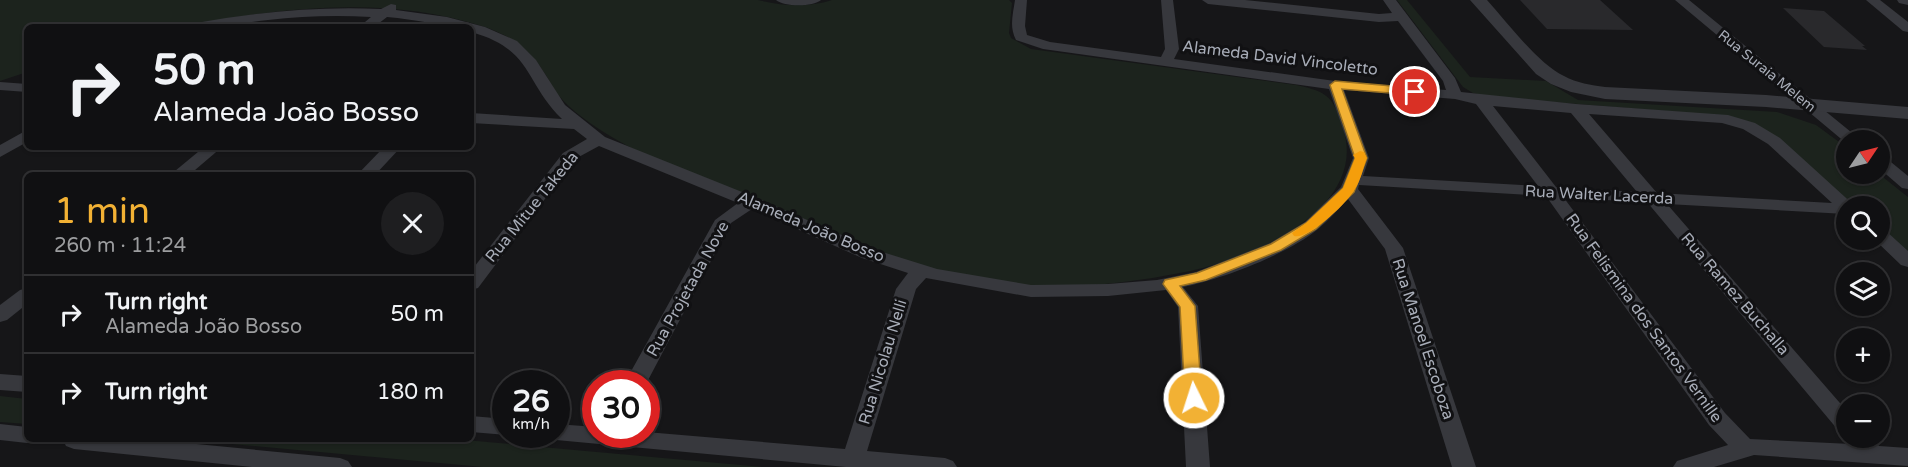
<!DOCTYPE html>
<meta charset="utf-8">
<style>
body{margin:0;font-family:"Varela Round",sans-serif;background:#1e1e20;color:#f1f3f6;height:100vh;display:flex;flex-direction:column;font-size:22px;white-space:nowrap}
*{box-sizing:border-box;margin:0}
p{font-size:20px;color:#9c9d9f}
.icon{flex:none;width:33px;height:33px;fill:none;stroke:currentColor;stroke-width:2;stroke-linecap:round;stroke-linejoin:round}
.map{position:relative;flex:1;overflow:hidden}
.drawer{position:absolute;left:24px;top:172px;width:450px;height:270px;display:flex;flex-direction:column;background:#101012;border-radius:9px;box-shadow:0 2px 4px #0004,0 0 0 2px #303032}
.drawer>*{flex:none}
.banner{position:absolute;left:24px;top:24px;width:450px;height:126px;border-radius:9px;box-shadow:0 2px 4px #0004,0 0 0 2px #303032;background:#101012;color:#f1f3f6;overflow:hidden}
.needle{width:39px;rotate:55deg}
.tools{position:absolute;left:1836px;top:130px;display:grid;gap:12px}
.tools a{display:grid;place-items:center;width:54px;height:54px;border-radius:50%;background:#101012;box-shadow:0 2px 4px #0004,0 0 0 2px #303032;font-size:30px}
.speed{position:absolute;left:492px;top:370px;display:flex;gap:12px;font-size:30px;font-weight:700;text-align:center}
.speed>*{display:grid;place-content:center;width:78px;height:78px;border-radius:50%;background:#101012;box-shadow:0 2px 4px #0004,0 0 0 2px #303032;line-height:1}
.speed small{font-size:15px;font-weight:400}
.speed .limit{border:9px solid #d22;background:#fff;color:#111}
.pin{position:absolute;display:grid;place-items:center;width:51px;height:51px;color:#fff;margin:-26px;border:3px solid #fff;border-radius:50%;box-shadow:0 2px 6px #0007}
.me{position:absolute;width:66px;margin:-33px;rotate:356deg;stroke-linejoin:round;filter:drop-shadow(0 0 4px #0008)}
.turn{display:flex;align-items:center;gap:21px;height:126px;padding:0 30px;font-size:27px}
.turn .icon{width:78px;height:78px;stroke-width:2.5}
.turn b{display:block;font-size:42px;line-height:51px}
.round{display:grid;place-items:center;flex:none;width:63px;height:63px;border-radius:32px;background:#1e1e20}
.head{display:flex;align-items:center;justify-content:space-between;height:102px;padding:0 30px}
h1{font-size:36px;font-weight:600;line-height:45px;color:#f2b134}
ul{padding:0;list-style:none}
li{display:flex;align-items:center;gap:18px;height:78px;padding:0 30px;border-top:2px solid #303032}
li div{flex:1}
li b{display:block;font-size:22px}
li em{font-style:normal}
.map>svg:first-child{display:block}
.green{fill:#1c231d}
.building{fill:#29292c}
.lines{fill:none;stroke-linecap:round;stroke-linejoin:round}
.minor{fill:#37383d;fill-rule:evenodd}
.tertiary{fill:#37383d;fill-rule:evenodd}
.route{fill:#f2b134;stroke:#9d7322;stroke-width:1.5}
.slow{fill:#f59e0b}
.labels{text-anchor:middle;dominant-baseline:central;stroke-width:6;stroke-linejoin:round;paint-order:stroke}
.far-street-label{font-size:14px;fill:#a8adb8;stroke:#111113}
.street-label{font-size:16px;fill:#a8adb8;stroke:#111113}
</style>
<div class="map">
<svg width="1908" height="467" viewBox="0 0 1908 467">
<rect width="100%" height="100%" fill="#161618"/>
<g class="green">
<path d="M0 0H758C783 6 807 8 832 0H1009L1012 3 1009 33 1011 38 1031 49 1296 85C1329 92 1333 97 1343 128 1370 211 1247 260 1185 272 1110 287 1028 294 954 275 883 257 817 226 751 198 701 177 647 160 602 131 587 121 572 111 560 97 553 89 549 79 543 71 529 48 507 34 482 26 408 2 327 4 251 15 228 18 205 23 182 26 165 29 146 27 128 27 94 27 61 27 27 27V72L0 81Z"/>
<path d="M1397 0H1407L1470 77 1546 81 1578 100 1777 112 1816 125 1846 147V174H1879L1908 197V253L1880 228V207H1855L1778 139 1716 115 1490 97 1473 93 1463 87Z"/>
<path d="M0 396 27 399V424L0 422Z"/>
<path d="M189 440H465L763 467H483Z"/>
</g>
<g class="building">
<path d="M1520 0H1600L1633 30 1547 29Z"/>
<path d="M1783 8 1824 11 1865 46H1862L1867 50 1824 47Z"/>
</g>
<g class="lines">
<g class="minor">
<path d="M776 0H821C813 7 784 7 776 0Z"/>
<path d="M1015 0H1027L1025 26 1027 35 1050 42 1161 57 1165 49 1161 0H1173L1179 49 1174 59 1335 81 1446 90 1443 81 1398 21 1379 22 1208 4 1202 0H1245L1379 14 1392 13 1383 0H1396L1455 78 1461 92 1576 104 1728 115 1755 123 1780 138 1856 207H1846V214L1667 204 1846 410V432L1838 430 1647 202 1564 198 1725 413 1750 439 1851 444 1848 438H1872L1879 446 1908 448V466L1754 455 1714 467H1673L1677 461 1728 445 1709 425 1546 196 1359 185 1358 189 1403 248 1476 467H1452L1385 249 1348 199C1338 209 1329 220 1318 229 1288 254 1222 279 1183 287L1198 306 1210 467H1186L1178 307 1166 290 1108 296 1031 297 926 278 916 289 867 451 945 458 953 461 957 467H846L556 440 546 435H556V424L596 427V435H646V432L845 449 896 289 908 273 862 258 752 209 731 223 646 384H624L715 220 738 203 599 146 575 159 478 288 471 290V271L563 153 587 139 574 129 471 123V113L562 119C524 82 533 49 471 32V27C443 27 415 19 387 17L374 27H359L371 17C337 15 302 16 268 20 242 23 216 27 189 27L196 23C257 12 319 6 381 9L391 4 396 5V10L447 17 485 27 517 41 536 60 565 105 605 137 757 198 876 250 937 269 1031 285 1108 284 1157 280 1196 272 1270 243 1305 222 1341 187 1353 158 1329 89 1043 49 1016 40C1009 27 1013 14 1015 0ZM1344 90 1455 99 1476 104 1538 186 1363 176 1369 158ZM1493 106 1571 113 1637 192 1556 187ZM1589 114 1722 123 1743 129 1768 144 1832 203 1657 193Z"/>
<path d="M1675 0H1689L1862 141H1846V143Z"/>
<path d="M1866 0H1880L1908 22V32L1903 31Z"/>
<path d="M0 82 27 84V92L0 90Z"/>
<path d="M27 130V142L0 157V145Z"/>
<path d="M204 147H222L188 176H169Z"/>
<path d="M384 147H401L374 176H356Z"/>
<path d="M1880 156 1886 158 1908 176V189L1902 188 1880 169Z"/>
<path d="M1880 230 1886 231 1908 251V267L1901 265 1875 240H1880Z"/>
<path d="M27 288V304L7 320 0 322V305L20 290Z"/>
<path d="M0 374 27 376V392L0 390Z"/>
<path d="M471 416 506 419 507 435 471 432Z"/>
<path d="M0 424 27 427V440H36L27 443 0 440Z"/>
<path d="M63 440H155L340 458 348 461 352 467H252L74 449 66 446Z"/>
</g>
<g class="tertiary">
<path d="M1470 0H1487C1507 22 1538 64 1564 76 1577 83 1591 85 1605 87L1766 95 1908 107V119L1766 107 1605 99 1571 92 1551 84 1536 74Z"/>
<path d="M1897 0H1908V5L1899 3Z"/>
</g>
</g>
<path class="route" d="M1335 81 1415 88 1421 92 1415 95 1342 89 1367 158 1354 192 1316 229 1281 250 1206 280 1180 286 1195 306 1202 398 1200 402H1188L1185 398 1180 307 1163 284 1165 280 1197 273 1271 244 1306 223 1343 188 1355 158 1330 85Z"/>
<path class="slow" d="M1360 151 1364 152 1367 158C1363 168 1361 180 1355 189 1348 202 1309 240 1294 236L1292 233 1306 223 1343 188 1355 158 1353 155Z"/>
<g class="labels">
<g class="far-street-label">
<text transform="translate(1767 71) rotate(39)">Rua Suraia Melem</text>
</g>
<g class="street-label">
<text transform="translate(1280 58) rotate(7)">Alameda David Vincoletto</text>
<text transform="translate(1599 195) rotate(3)">Rua Walter Lacerda</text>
<text transform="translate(532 207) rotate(-51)">Rua Mitue Takeda</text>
<text transform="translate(811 227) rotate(23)">Alameda João Bosso</text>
<text transform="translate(688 289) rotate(-61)">Rua Projetada Nove</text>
<text transform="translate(1735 294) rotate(49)">Rua Ramez Buchalla</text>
<text transform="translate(1644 318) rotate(54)">Rua Felismina dos Santos Vernille</text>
<text transform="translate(1423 339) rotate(72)">Rua Manoel Escoboza</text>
<text transform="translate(883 362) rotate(-73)">Rua Nicolau Nelli</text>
</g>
</g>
</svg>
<div class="tools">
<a><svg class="needle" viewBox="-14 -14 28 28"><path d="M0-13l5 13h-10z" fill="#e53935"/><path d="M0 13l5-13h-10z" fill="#9c9d9f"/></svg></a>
<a><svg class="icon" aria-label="search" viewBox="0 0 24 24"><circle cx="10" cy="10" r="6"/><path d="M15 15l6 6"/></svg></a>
<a><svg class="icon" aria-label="layers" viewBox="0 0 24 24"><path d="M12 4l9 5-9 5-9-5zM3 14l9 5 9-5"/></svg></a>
<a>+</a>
<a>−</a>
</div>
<div class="speed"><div>26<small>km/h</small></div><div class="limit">30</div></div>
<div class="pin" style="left:1415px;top:92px;background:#d93025"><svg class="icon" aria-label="arrive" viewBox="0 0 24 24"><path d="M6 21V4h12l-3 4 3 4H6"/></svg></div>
<svg class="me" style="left:1194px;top:398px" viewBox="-20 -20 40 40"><circle r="17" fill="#f2b134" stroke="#fff" stroke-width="3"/><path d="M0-11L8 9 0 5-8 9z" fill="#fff"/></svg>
<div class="banner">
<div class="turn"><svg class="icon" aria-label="right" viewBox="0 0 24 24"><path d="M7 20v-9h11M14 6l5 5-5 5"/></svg><div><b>50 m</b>Alameda João Bosso</div></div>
</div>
<section class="drawer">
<div class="head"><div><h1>1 min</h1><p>260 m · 11:24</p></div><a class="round"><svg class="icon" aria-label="close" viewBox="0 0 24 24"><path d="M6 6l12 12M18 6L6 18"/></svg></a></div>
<ul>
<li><svg class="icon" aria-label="right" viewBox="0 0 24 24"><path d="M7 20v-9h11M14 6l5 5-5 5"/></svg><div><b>Turn right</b><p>Alameda João Bosso</p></div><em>50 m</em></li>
<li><svg class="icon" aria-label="right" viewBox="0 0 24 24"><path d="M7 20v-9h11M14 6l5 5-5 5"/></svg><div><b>Turn right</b></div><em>180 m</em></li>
</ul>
</section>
</div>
